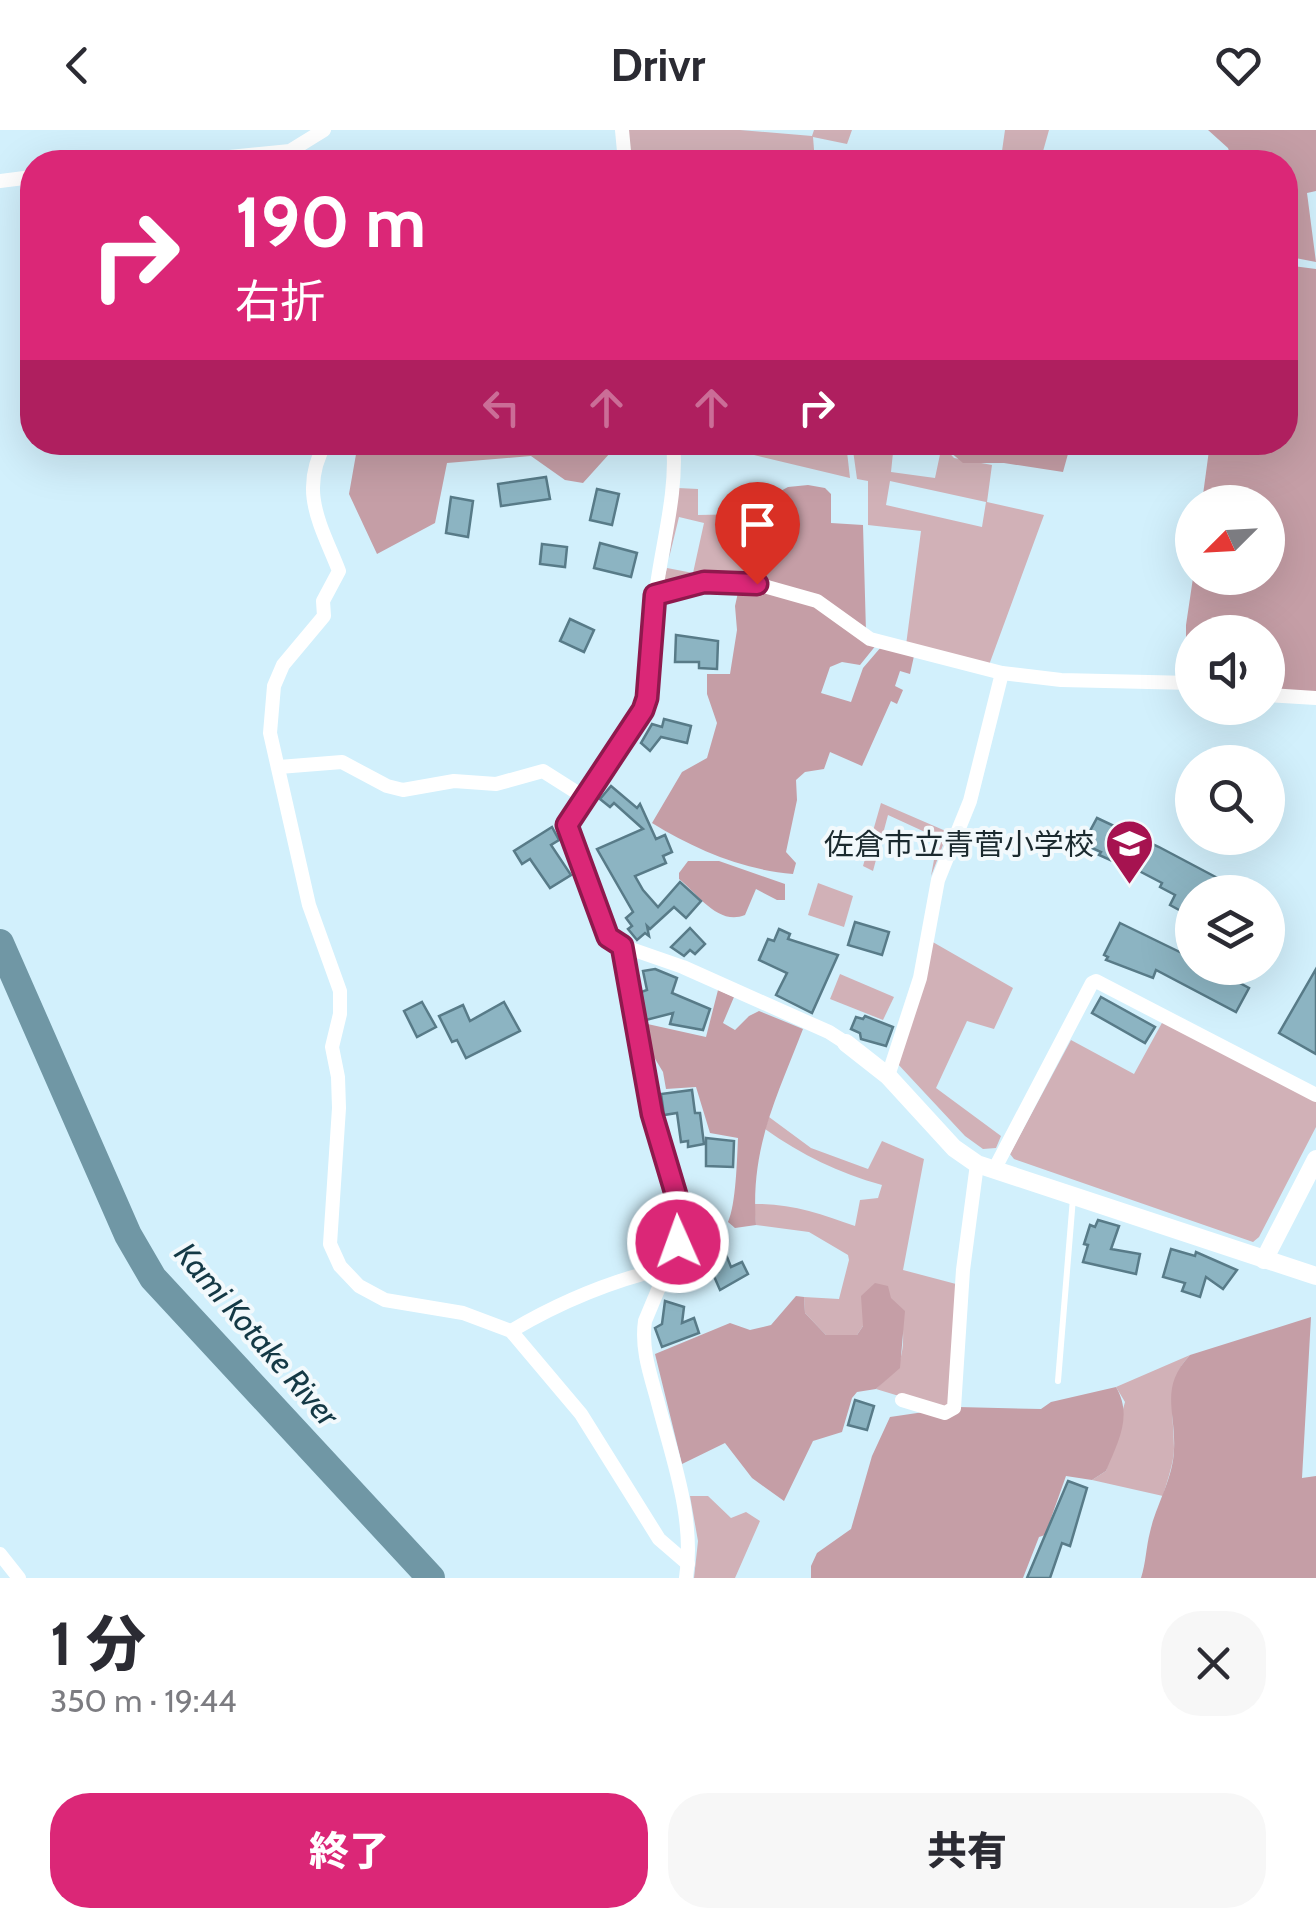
<!DOCTYPE html>
<html lang="ja">
<meta charset="utf-8">
<style>
body{margin:0;font-family:Cabin,"Noto Sans JP",sans-serif;background:#f7f7f7;color:#2b2b33;height:100vh;display:flex;flex-direction:column;font-size:38px;white-space:nowrap}
*{box-sizing:border-box;margin:0}
p{font-size:32px;color:#7c7c81}
.icon{flex:none;width:55px;height:55px;fill:none;stroke:currentColor;stroke-width:2;stroke-linecap:round;stroke-linejoin:round}
.map{position:relative;height:1448px;overflow:hidden}
.drawer{display:flex;flex-direction:column;background:#fff;flex:1}
.drawer>*{flex:none}
.guide{position:absolute;left:20px;top:20px;width:1278px;height:305px;border-radius:40px;box-shadow:0 10px 40px #0002;background:#db2777;color:#fff;overflow:hidden}
.needle{width:65px;rotate:246deg}
.tools{position:absolute;left:1175px;top:355px;display:grid;gap:20px}
.tools a{display:grid;place-items:center;width:110px;height:110px;border-radius:50%;background:#fff;box-shadow:0 10px 40px #0002;font-size:50px}
.pin{position:absolute;display:grid;place-items:center;width:85px;height:85px;color:#fff;margin:-102px -42px;border-radius:50% 50% 50% 0;rotate:-45deg;box-shadow:0 0 10px #0007}
.pin .icon{rotate:45deg}
.me{position:absolute;width:110px;margin:-55px;rotate:358deg;stroke-linejoin:round;filter:drop-shadow(0 0 8px #0008)}
.turn{display:flex;align-items:center;gap:35px;height:210px;padding:0 50px;font-size:45px}
.turn .icon{width:130px;height:130px;stroke-width:2.5}
.turn b{display:block;font-size:70px;line-height:85px}
.lanes{display:flex;align-items:center;height:95px;padding:0 50px;background:#0003;justify-content:center;gap:50px;direction:ltr}
.lanes .off{opacity:.35}
.round{display:grid;place-items:center;flex:none;width:105px;height:105px;border-radius:40px;background:#f7f7f7}
.headline{display:flex;align-items:center;justify-content:space-between;height:170px;padding:0 50px}
h1{font-size:60px;font-weight:800;line-height:75px}
.cta{display:flex;gap:20px;margin-top:auto;padding:20px 50px}
.cta a{flex:1;height:115px;border-radius:40px;background:#db2777;color:#fff;font-size:40px;font-weight:800;line-height:115px;text-align:center}
.cta a+a{background:#f7f7f7;color:#2b2b33}
header{display:flex;justify-content:space-between;align-items:center;height:130px;padding:0 50px;background:#fff;font-size:45px;font-weight:800}
.map>svg:first-child{display:block}
.green{fill:#d1b1b7;fill-rule:evenodd}
.forest{fill:#c59ea6}
.lines{fill:none;stroke-linecap:round;stroke-linejoin:round}
.river{stroke:#7097a5;stroke-width:28}
.building{fill:#8cb4c2;stroke:#587b88;stroke-width:2.5}
.service{stroke:#fff;stroke-width:6}
.minor{stroke:#fff;stroke-width:14}
.tertiary{stroke:#fff;stroke-width:18}
.route-casing{stroke:#8e194d;stroke-width:25}
.route{stroke:#db2777;stroke-width:18}
.labels{text-anchor:middle;dominant-baseline:central;stroke-width:8;stroke-linejoin:round;paint-order:stroke}
.poi-label{font-size:30px;fill:#1b2a2f;stroke:#f2f9fc;text-anchor:end}
.water-label{font-size:32px;font-style:italic;fill:#143945;stroke:#f2f9fc}
</style>
<header><svg class="icon" aria-label="back" viewBox="0 0 24 24"><path d="M15 5l-7 7 7 7"/></svg>Drivr<svg class="icon" aria-label="heart" viewBox="0 0 24 24"><path d="M12 20l-8-8c-3-5 5-10 8-4 3-6 11-1 8 4z"/></svg></header>
<div class="map">
<svg width="1316" height="1448" viewBox="0 0 1316 1448">
<rect width="100%" height="100%" fill="#d2f0fc"/>
<g class="green">
<path d="M627 0H740L812 6 814 0H852L847 14 813 7 815 32H631Z"/>
<path d="M1005 0H1049L1040 32H1013L1014 24 1002 21Z"/>
<path d="M806 312 817 313 833 323 846 313 850 348 754 325 806 320Z"/>
<path d="M852 313H894L891 342 935 348 942 315 954 328 992 335 987 372 1044 385 989 535 906 515 921 401 868 395V351L857 349ZM890 351 986 372 982 397 886 375Z"/>
<path d="M678 358 698 359V385L749 384C738 408 750 426 753 451L662 456 667 438 693 443 704 393 679 387 669 428Z"/>
<path d="M881 673 948 702 931 746 938 708 888 685 873 741 863 736Z"/>
<path d="M818 753 853 766 844 797 808 785Z"/>
<path d="M931 811 1013 858 994 899 967 891 936 958 1001 1006 996 1018 983 1019 965 1006 896 932Z"/>
<path d="M840 844 894 867 883 890 830 869Z"/>
<path d="M1163 891 1316 972V997L1259 1107 1253 1112 1014 1029 1010 1024 1071 910 1134 944Z"/>
<path d="M769 987 811 1018 868 1039 882 1011 924 1029 903 1140 956 1154 952 1275 945 1280 876 1259C899 1238 904 1231 903 1199L863 1184V1196L857 1205H826L805 1183 804 1167 839 1169 849 1130 848 1125 809 1102 756 1095 754 1074C790 1073 821 1084 855 1096L860 1070 878 1068 882 1055C838 1043 802 1025 765 999Z"/>
<path d="M1190 1225C1164 1252 1174 1284 1174 1318 1174 1333 1167 1351 1163 1366L1092 1350 1106 1341 1125 1272 1116 1257Z"/>
<path d="M690 1366H708L731 1388 746 1382 760 1391 735 1448H694L698 1411Z"/>
</g>
<g class="forest">
<path d="M1208 0H1316V61L1307 63 1316 132 1285 126V32H1233L1228 18Z"/>
<path d="M1285 135 1316 139V563L1268 561V502H1192V548L1186 547V495L1193 448H1268V372H1202L1210 313 1285 312Z"/>
<path d="M620 312 583 353 565 350 531 326 447 333 435 393 377 424 349 364 358 313Z"/>
<path d="M924 313 1071 312V313L1063 342 1004 333H963L942 315Z"/>
<path d="M808 355 825 358 831 364V393L863 395 866 502 830 476 753 451 750 432 742 410 751 359 777 363 788 357Z"/>
<path d="M739 458 803 468 877 514 860 535 842 532 830 537 821 563 851 572 863 538 881 517 914 526 910 544 900 541 895 556 903 560 897 574 891 571 862 636 830 622 824 639 805 642 796 650 797 670 786 722 796 733 793 744C743 740 694 719 652 693L682 642 707 628 717 593 707 564V544H730L737 500 735 476Z"/>
<path d="M688 731H719L785 754V770H777L756 759 745 785C718 796 698 764 679 749V743Z"/>
<path d="M718 860 734 867 723 893 735 900 749 886 759 881 803 899C776 969 750 1018 756 1095L735 1098 728 1092C736 1074 737 1030 738 1008L710 1003 696 957 666 959 663 942 649 919 643 893 706 907Z"/>
<path d="M875 1153 888 1156 891 1168 905 1181 900 1238 876 1259 857 1262 852 1268 842 1302 813 1311 784 1371 752 1348 725 1313 682 1334 655 1224 730 1193 750 1200 771 1195 796 1166 804 1167 805 1183 826 1205H857L863 1196 861 1166Z"/>
<path d="M1311 1187 1302 1348 1316 1346V1448H1141C1146 1433 1146 1417 1150 1402 1156 1375 1173 1349 1174 1320 1176 1281 1159 1258 1190 1225Z"/>
<path d="M1116 1257C1133 1286 1118 1312 1106 1341L1092 1350 1066 1346 1045 1405 1039 1407 1023 1448H811V1436L817 1423 851 1399 872 1326 890 1287 958 1277 1041 1279 1051 1272Z"/>
</g>
<g class="lines">
<path class="river" d="M0 813 128 1105 153 1148 431 1448"/>
</g>
<g class="building">
<path d="M546 347 550 369 501 376 498 354Z"/>
<path d="M597 359 619 364 612 395 590 390Z"/>
<path d="M451 367 473 371 468 407 446 403Z"/>
<path d="M600 413 637 423 631 447 594 438Z"/>
<path d="M542 414 567 417 565 437 540 434Z"/>
<path d="M570 489 594 500 584 522 560 511Z"/>
<path d="M676 505 718 511 717 539 699 538V532H675Z"/>
<path d="M664 589 691 596 687 613 661 607 650 621 641 613 652 594 662 597Z"/>
<path d="M611 656 637 678 640 674 656 709 665 705 672 722 663 726 666 733 635 746 643 760 658 777 680 752 701 771 686 788 674 777 650 799 647 796 649 806 645 803 637 810 628 799 632 796 626 788 633 782 597 719 643 699 614 673 610 677 600 669Z"/>
<path d="M1097 688 1159 717 1244 762H1192V787L1170 775 1175 765 1160 757 1162 753 1118 730 1117 733 1099 725 1101 722 1083 714Z"/>
<path d="M552 697 559 710 551 715 571 745 550 758 530 729 522 734 514 721Z"/>
<path d="M855 792 889 802 882 825 848 815Z"/>
<path d="M1120 793 1192 828V838H1231L1227 846 1249 858 1236 882 1156 840 1153 848 1106 830 1108 827 1104 825Z"/>
<path d="M690 798 705 814 695 824 690 820 684 826 671 817Z"/>
<path d="M779 799 790 804 788 809 838 825 812 883 776 865 787 843 759 830 768 809 774 811Z"/>
<path d="M655 839 677 848 672 863 710 879 703 900 670 894 673 883 646 890 641 862 647 860 643 841Z"/>
<path d="M1316 839V924L1279 903Z"/>
<path d="M1101 867 1155 897 1145 913 1092 883Z"/>
<path d="M422 872 436 897 417 907 404 881Z"/>
<path d="M504 872 520 901 466 928 457 910 452 912 439 886 463 875 470 891Z"/>
<path d="M865 886 893 897 886 916 861 909 860 903 851 899 856 887 863 889Z"/>
<path d="M692 960 695 983H700L704 1014 688 1017V1011L681 1012 677 983 664 985 661 964Z"/>
<path d="M706 1008 734 1011 733 1037 706 1036Z"/>
<path d="M1098 1090 1119 1096 1111 1119 1140 1124 1136 1144 1083 1132 1088 1115 1084 1114 1090 1095 1095 1097Z"/>
<path d="M719 1107 731 1137 742 1132 748 1144 720 1160 713 1144 718 1142 706 1112Z"/>
<path d="M1171 1119 1195 1126 1196 1122 1237 1140 1223 1159 1206 1147 1200 1167 1182 1161 1185 1153 1163 1147Z"/>
<path d="M665 1171 684 1177 682 1193 694 1188 699 1203 662 1217 655 1198 662 1194Z"/>
<path d="M855 1270 874 1276 867 1300 848 1295Z"/>
<path d="M1068 1351 1087 1358 1070 1416 1062 1413 1050 1448H1027Z"/>
</g>
<g class="lines">
<path class="service" d="M1058 1251 1073 1068"/>
<g class="minor">
<path d="M622 0 625 32"/>
<path d="M180 32 290 21 324 0"/>
<path d="M0 51 32 47"/>
<path d="M326 312C298 361 321 395 339 441L323 471 324 486 283 535 274 556 270 603 309 775 340 861V884L332 917 338 947 339 978 330 1114 340 1136 359 1156 385 1170 463 1183 511 1201 581 1284 659 1409 688 1434"/>
<path d="M673 312C678 361 662 414 656 462 651 498 657 555 639 586L569 689 567 701 611 812 683 837 829 902 846 913"/>
<path d="M655 465 705 452 757 454 817 471 870 509 1002 543 1061 550 1192 553"/>
<path d="M1268 565 1316 568"/>
<path d="M279 637 342 632 387 656 403 660 454 651 496 654 543 641 584 667"/>
<path d="M622 816 652 984 682 1091 678 1112 645 1191C641 1218 650 1244 657 1269 672 1328 695 1387 686 1448"/>
<path d="M888 946 920 848 938 750 970 671 1002 543"/>
<path d="M994 1040 1092 853 1096 851 1316 965"/>
<path d="M511 1201C560 1172 610 1151 666 1138"/>
<path d="M902 1270 945 1283 954 1278 963 1140 977 1034"/>
<path d="M0 1424 19 1448"/>
</g>
<g class="tertiary">
<path d="M846 913 888 946 954 1018 977 1034 1316 1146"/>
<path d="M1264 1130 1316 1029"/>
</g>
</g>
<g class="lines">
<defs>
<path id="route" d="M678 1112 682 1091 680 1078 652 984 622 816 608 807 567 695 643 580 647 568 655 465 704 452 757 454"/>
</defs>
<use href="#route" class="route-casing"/>
<use href="#route" class="route"/>
</g>
<defs>
<symbol id="school-pin" viewBox="-11 -11 22 30"><path d="M0 17L-7.5 6A9.5 9.5 0 1 1 7.5 6Z" fill="#a61350" stroke="#f2f9fc"/><path d="M0-5L7-2L0 1L-7-2ZM-4 1L0 2.5L4 1V4Q0 6-4 4Z" fill="#fff"/></symbol>
</defs>
<g fill-rule="evenodd">
<use href="#school-pin" x="1102" y="686" width="55" height="75"/>
</g>
<g class="labels">
<g class="poi-label">
<text x="1094" y="714">佐倉市立青菅小学校</text>
</g>
<g class="water-label">
<text transform="translate(257 1204) rotate(49)">Kami Kotake River</text>
</g>
</g>
</svg>
<div class="tools">
<a><svg class="needle" viewBox="-14 -14 28 28"><path d="M0-13l5 13h-10z" fill="#e53935"/><path d="M0 13l5-13h-10z" fill="#7c7c81"/></svg></a>
<a><svg class="icon" aria-label="sound" viewBox="0 0 24 24"><path d="M4 9h4l5-4v14l-5-4H4zM17 9q2 3 0 6"/></svg></a>
<a><svg class="icon" aria-label="search" viewBox="0 0 24 24"><circle cx="10" cy="10" r="6"/><path d="M15 15l6 6"/></svg></a>
<a><svg class="icon" aria-label="layers" viewBox="0 0 24 24"><path d="M12 4l9 5-9 5-9-5zM3 14l9 5 9-5"/></svg></a>
</div>
<div class="pin" style="left:757px;top:454px;background:#d93025"><svg class="icon" aria-label="arrive" viewBox="0 0 24 24"><path d="M6 21V4h12l-3 4 3 4H6"/></svg></div>
<svg class="me" style="left:678px;top:1112px" viewBox="-20 -20 40 40"><circle r="17" fill="#db2777" stroke="#fff" stroke-width="3"/><path d="M0-11L8 9 0 5-8 9z" fill="#fff"/></svg>
<div class="guide">
<div class="turn"><svg class="icon" aria-label="right" viewBox="0 0 24 24"><path d="M7 20v-9h11M14 6l5 5-5 5"/></svg><div><b>190 m</b>右折</div></div>
<div class="lanes"><svg class="icon off" aria-label="left" viewBox="0 0 24 24"><path d="M17 20v-9H6M10 6l-5 5 5 5"/></svg><svg class="icon off" aria-label="ahead" viewBox="0 0 24 24"><path d="M12 20V5M6 11l6-6 6 6"/></svg><svg class="icon off" aria-label="ahead" viewBox="0 0 24 24"><path d="M12 20V5M6 11l6-6 6 6"/></svg><svg class="icon" aria-label="right" viewBox="0 0 24 24"><path d="M7 20v-9h11M14 6l5 5-5 5"/></svg></div>
</div>
</div>
<section class="drawer">
<div class="headline"><div><h1>1 分</h1><p>350 m · 19:44</p></div><a class="round"><svg class="icon" aria-label="close" viewBox="0 0 24 24"><path d="M6 6l12 12M18 6L6 18"/></svg></a></div>
<div class="cta"><a>終了</a><a>共有</a></div>
</section>
